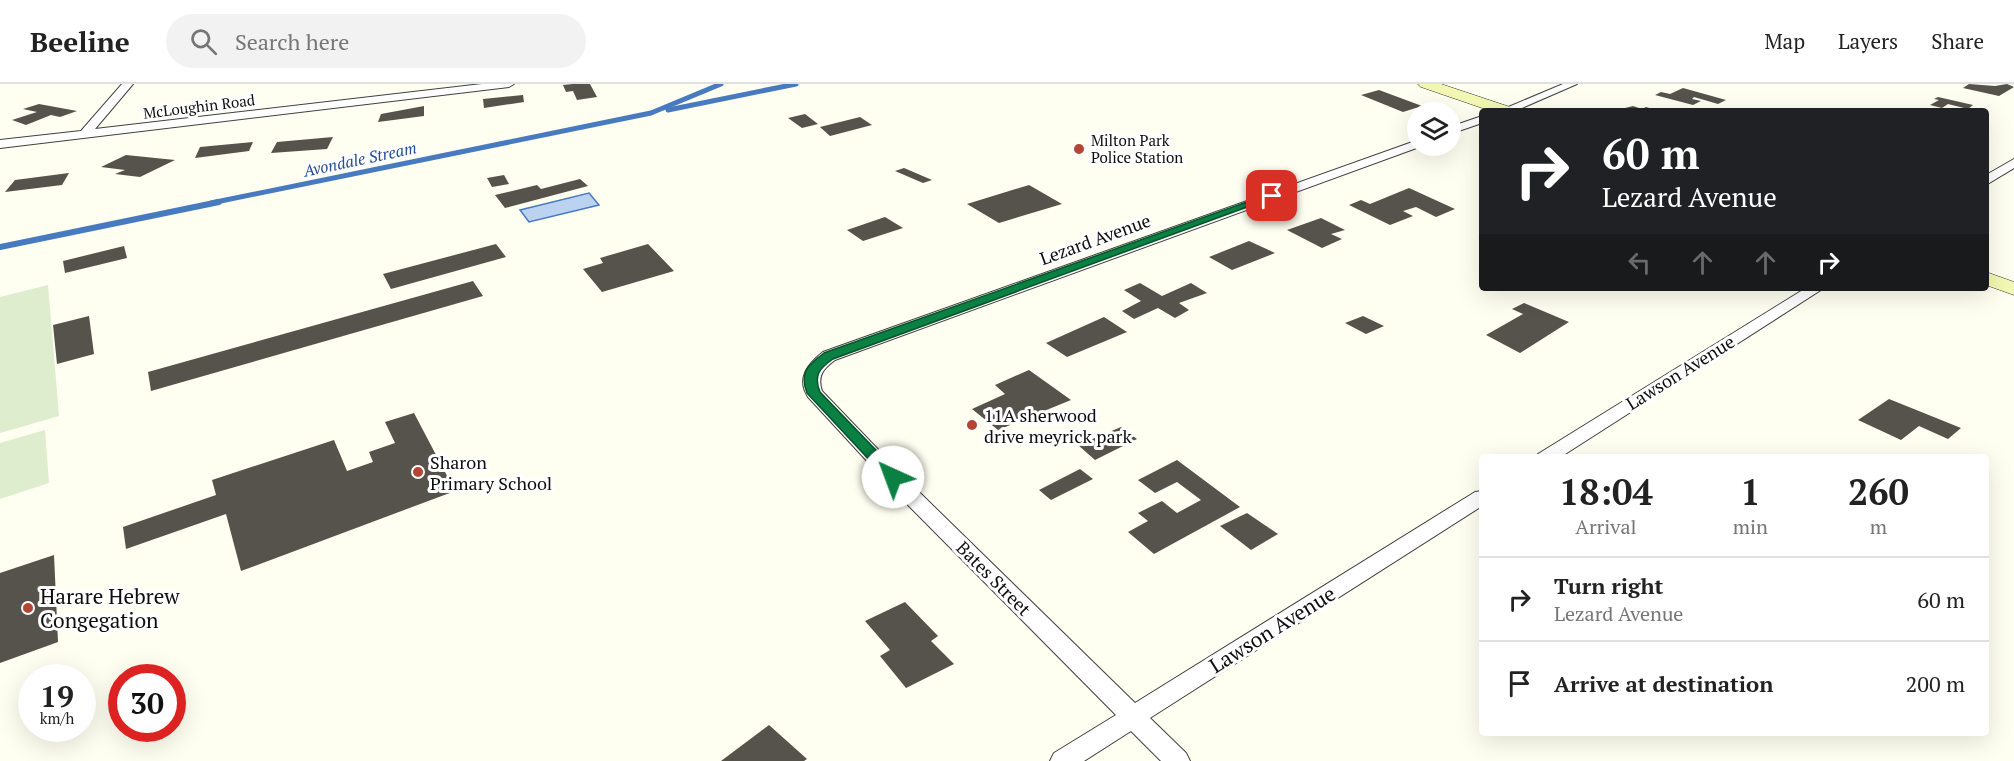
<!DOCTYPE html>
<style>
body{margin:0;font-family:"PT Serif",serif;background:#f2f2f2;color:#222;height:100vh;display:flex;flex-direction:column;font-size:22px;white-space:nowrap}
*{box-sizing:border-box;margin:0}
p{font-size:20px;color:#767676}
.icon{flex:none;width:33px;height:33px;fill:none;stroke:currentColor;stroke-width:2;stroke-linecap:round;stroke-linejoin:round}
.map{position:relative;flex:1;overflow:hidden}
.details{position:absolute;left:1479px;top:370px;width:510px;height:282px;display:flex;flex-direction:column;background:#fff;border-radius:6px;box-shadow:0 6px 24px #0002}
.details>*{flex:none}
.top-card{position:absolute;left:1479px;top:24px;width:510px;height:183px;border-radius:6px;box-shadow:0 6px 24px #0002;background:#202124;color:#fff;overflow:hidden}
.controls{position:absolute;left:1407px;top:18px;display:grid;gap:12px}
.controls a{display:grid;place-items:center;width:54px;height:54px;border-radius:50%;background:#fff;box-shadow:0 6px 24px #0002;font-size:30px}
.speed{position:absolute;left:18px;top:580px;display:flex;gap:12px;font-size:30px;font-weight:700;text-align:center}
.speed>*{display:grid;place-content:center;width:78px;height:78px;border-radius:50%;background:#fff;box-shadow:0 6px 24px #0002;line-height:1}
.speed small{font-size:15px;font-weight:400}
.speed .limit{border:9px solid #d22;background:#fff;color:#111}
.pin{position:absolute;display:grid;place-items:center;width:51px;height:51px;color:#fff;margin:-26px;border-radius:12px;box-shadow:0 3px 9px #0006}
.me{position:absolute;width:66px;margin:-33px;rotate:317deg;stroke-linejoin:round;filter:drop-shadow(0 0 4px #0008)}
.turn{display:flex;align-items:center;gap:21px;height:126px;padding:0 24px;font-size:27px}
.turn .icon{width:78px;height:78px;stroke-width:2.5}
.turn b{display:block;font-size:42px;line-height:51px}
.lanes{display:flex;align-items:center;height:57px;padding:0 24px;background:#0003;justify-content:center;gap:30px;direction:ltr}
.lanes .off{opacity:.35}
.eta{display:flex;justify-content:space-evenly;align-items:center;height:102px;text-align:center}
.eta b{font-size:36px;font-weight:800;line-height:42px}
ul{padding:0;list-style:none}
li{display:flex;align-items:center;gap:18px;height:84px;padding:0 24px;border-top:2px solid #e0e0e0}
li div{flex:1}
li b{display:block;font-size:22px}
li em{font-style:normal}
header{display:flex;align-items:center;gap:36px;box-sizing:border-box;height:84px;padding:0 30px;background:#fff;border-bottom:2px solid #e0e0e0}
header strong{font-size:28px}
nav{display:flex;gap:33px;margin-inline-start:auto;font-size:21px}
.search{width:420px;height:54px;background:#f2f2f2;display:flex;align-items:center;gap:15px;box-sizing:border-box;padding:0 21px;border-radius:33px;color:#767676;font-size:22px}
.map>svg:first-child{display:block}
.pitch{fill:#ddedce}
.water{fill:#bbd2f0;stroke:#487ac0;stroke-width:1.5}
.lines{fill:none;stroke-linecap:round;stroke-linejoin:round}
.stream-far1{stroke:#487ac0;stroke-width:5}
.stream{stroke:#487ac0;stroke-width:6}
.building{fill:#56524c}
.minor-casing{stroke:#414141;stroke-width:2}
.secondary-casing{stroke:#303030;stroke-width:1}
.minor{fill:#fff;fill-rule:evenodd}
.secondary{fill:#f2f7b3;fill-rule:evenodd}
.route{fill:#0b8043;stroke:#07532c;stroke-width:1.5}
.poi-dot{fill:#b24533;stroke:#fff;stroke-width:2}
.labels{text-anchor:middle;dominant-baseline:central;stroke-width:6;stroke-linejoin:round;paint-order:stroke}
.far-street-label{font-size:15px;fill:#0e0e0e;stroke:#fff}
.far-poi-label{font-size:15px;fill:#0e0e0e;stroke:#fff;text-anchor:start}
.far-water-label{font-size:16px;font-style:italic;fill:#234d95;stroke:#fff}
.street-label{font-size:18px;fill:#0e0e0e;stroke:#fff}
.poi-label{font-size:18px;fill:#0e0e0e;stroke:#fff;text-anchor:start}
.near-poi-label{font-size:21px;fill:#0e0e0e;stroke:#fff;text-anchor:start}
.near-street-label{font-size:21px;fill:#0e0e0e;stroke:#fff}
</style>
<header>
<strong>Beeline</strong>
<div class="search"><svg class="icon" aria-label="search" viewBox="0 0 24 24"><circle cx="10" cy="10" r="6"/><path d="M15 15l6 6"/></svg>Search here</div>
<nav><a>Map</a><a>Layers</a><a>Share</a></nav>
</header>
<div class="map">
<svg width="2014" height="677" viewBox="0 0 2014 677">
<rect width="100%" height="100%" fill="#fefef1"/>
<g class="pitch">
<path d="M48 201 59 332 0 349V213Z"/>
<path d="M45 346 49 399 0 415V359Z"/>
</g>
<path class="water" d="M589 109 599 121 529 138 520 126Z"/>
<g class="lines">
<g class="stream-far1">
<path d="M668 26 796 0"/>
<path d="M211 119 651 29 721 0"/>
</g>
<path class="stream" d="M0 163 219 118"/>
</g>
<g class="building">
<path d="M573 0H590L597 13 577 16 573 7 566 8 563 1Z"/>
<path d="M1969 0 1995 2 2007 0 2014 3 1999 12 1963 4Z"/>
<path d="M1683 4 1726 16 1718 20 1694 13 1692 15 1701 17 1693 21 1655 11 1661 8 1670 10Z"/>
<path d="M1379 6 1422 22 1403 28 1361 11Z"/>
<path d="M523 11 524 18 484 24 483 15Z"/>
<path d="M1938 13 1973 21 1968 25 1948 20 1942 24 1930 21 1939 16 1934 15Z"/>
<path d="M39 20 77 27 60 33 51 31 26 41 12 36 37 28 23 25Z"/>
<path d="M424 22V32L378 38 381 30Z"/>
<path d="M1633 22 1642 25 1646 23 1659 27H1632L1625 24Z"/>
<path d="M805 30 818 40 802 44 788 34Z"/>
<path d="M860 33 872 41 830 52 820 43Z"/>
<path d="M333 53 327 65 271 69 277 58Z"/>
<path d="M253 58 249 67 195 74 200 63Z"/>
<path d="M126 71 175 76 140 93 115 90 125 86 101 83Z"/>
<path d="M904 84 932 96 923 99 895 87Z"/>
<path d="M69 89 62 101 5 108 15 96Z"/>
<path d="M504 91 509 100 492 103 487 94Z"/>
<path d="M580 95 588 102 505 124 495 111 537 101 541 105Z"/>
<path d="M1029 101 1062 120 999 139 967 120Z"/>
<path d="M1409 104 1455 125 1436 133 1416 123 1403 127 1413 132 1390 141 1349 121 1361 116 1370 120Z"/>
<path d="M885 133 903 144 863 157 847 146Z"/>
<path d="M1321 134 1345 146 1331 150 1342 155 1322 164 1287 146Z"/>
<path d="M1249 157 1275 169 1232 186 1209 173Z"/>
<path d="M496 160 506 173 391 205 383 190Z"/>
<path d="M648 160 674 187 602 208 583 185 603 179 600 174Z"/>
<path d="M124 162 127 174 65 189 63 177Z"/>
<path d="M473 197 483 212 151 307 148 288Z"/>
<path d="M1140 199 1162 212 1191 199 1207 209 1179 219 1189 226 1175 234 1158 224 1134 235 1122 227 1141 217 1124 206Z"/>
<path d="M1524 219 1569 238 1520 269 1486 251 1523 230 1512 225Z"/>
<path d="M89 232 94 270 57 280 53 241Z"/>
<path d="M1363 232 1384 242 1366 250 1345 239Z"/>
<path d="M1104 233 1127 248 1067 273 1046 259Z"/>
<path d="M1029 286 1071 316 998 346 972 325 1005 310 995 301Z"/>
<path d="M1889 315 1961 344 1948 355 1919 342 1901 356 1858 336Z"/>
<path d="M414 329 455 407 241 487 226 430 126 465 123 443 216 411 212 396 334 356 347 387 373 378 369 368 395 359 385 338Z"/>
<path d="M1121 343 1137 355 1095 376 1078 361Z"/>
<path d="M1177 376 1240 423 1154 470 1128 448 1148 437 1138 429 1162 417 1177 429 1201 416 1177 398 1155 409 1138 396Z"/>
<path d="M1080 385 1093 395 1051 416 1039 406Z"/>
<path d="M1247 429 1278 450 1251 466 1220 442Z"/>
<path d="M54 471 58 558 0 579V489Z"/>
<path d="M905 518 938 552 931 557 954 580 906 604 880 572 890 566 865 537Z"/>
<path d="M769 641 807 675 804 677H721Z"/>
</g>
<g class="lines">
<defs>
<g id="minor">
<path d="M122 0H133L95 45 482 0H514L509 3 0 64V56L81 47Z"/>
<path d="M1563 0H1577L1515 27H1499Z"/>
<path d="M1482 32V39L1450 50V43Z"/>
<path d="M1418 56V62H1422L835 276C823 285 817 292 822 307L916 405 1135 619 1475 408 1482 407V422L1150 634 1186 669 1190 677H1161L1131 647 1084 677H1050L1054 669 1116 631 902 415 808 313C796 294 808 280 823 268Z"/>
<path d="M2014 75V84L1986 101V91Z"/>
<path d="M1806 204H1824L1559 374H1536L1538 370Z"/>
</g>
<g id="secondary">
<path d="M1418 0H1441L1513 24 1515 27H1491L1421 3Z"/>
<path d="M1986 188 2014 198V211L1986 201Z"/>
</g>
</defs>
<use href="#minor" class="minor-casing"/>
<use href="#secondary" class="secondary-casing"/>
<use href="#minor" class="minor"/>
<use href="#secondary" class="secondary"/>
</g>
<path class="route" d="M1269 110 1277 112 833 275C820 284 813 291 820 308L899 390 901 393 899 396H888L807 309C799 288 808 281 824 269Z"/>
<g class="poi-dot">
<circle cx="1079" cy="65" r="6"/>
<circle cx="972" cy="341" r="6"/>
<circle cx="418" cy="388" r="6"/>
<circle cx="28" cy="524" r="6"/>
</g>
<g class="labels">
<g class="far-street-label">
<text transform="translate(199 22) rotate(-7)">McLoughin Road</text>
</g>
<g class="far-poi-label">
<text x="1091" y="56">Milton Park<tspan x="1091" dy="17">Police Station</tspan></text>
</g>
<g class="far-water-label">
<text transform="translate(360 75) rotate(-12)">Avondale Stream</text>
</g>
<g class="street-label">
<text transform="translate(1095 155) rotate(-20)">Lezard Avenue</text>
<text transform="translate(1680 288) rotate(-32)">Lawson Avenue</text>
<text transform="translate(994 494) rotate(45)">Bates Street</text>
</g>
<g class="poi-label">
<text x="984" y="331">11A sherwood<tspan x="984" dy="21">drive meyrick park</tspan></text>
<text x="430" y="378">Sharon<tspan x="430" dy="21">Primary School</tspan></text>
</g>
<g class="near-poi-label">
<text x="40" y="512">Harare Hebrew<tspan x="40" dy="24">Congegation</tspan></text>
</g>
<g class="near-street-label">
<text transform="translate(1272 545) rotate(-32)">Lawson Avenue</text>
</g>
</g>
</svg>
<div class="controls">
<a><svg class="icon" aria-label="layers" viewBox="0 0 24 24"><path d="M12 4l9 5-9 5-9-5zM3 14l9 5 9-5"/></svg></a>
</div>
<div class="speed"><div>19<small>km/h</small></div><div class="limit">30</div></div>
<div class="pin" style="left:1272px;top:112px;background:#d93025"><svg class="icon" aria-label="arrive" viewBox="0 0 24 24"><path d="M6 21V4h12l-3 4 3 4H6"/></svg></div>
<svg class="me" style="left:893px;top:393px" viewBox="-20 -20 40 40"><circle r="19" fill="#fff"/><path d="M0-13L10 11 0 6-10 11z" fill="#0b8043"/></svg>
<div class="top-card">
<div class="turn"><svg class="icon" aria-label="right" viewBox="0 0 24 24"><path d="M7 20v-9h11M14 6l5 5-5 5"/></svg><div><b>60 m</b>Lezard Avenue</div></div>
<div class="lanes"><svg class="icon off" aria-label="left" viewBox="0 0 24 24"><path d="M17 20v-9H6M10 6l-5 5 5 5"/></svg><svg class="icon off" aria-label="ahead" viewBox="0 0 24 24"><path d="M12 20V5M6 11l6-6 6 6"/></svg><svg class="icon off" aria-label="ahead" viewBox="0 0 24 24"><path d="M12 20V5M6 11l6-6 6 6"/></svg><svg class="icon" aria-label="right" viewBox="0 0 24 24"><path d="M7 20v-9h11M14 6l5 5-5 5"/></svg></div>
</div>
<section class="details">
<div class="eta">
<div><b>18:04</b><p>Arrival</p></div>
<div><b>1</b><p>min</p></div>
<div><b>260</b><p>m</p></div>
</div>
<ul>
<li><svg class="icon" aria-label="right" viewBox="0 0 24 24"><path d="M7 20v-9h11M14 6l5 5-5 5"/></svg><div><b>Turn right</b><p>Lezard Avenue</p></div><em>60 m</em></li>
<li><svg class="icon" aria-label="arrive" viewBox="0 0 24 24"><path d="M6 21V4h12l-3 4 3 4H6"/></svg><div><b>Arrive at destination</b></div><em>200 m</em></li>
</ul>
</section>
</div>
